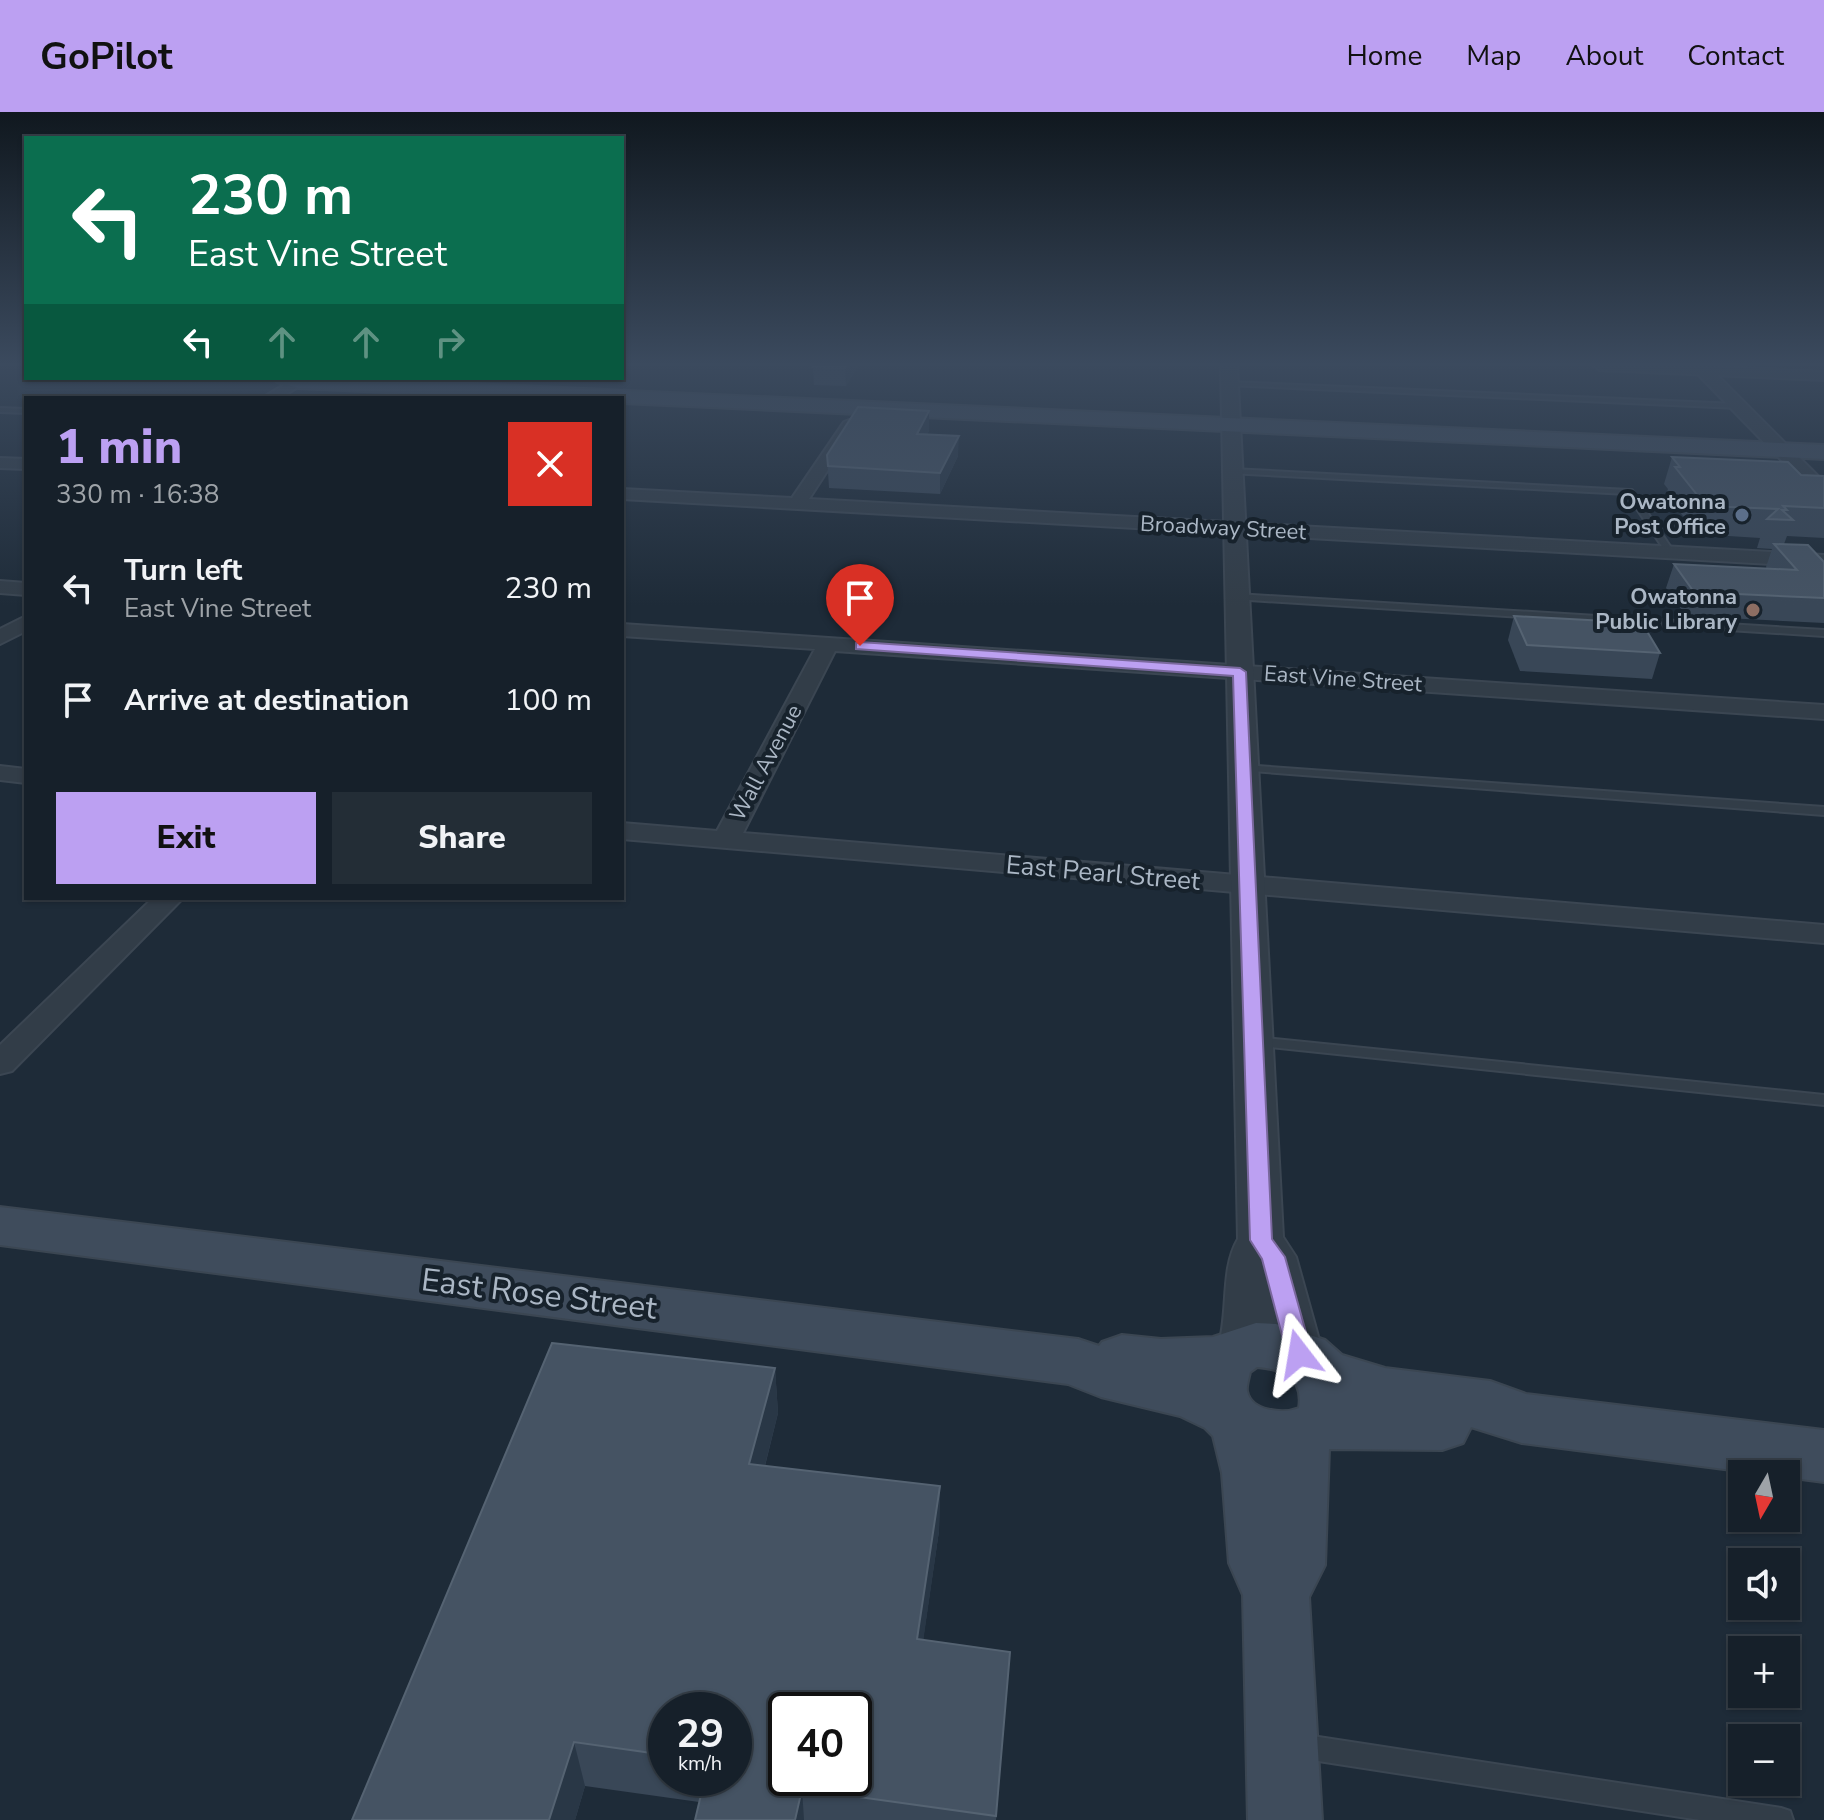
<!DOCTYPE html>
<meta charset="utf-8">
<style>
body{margin:0;font-family:"Nunito Sans",sans-serif;background:#232d36;color:#f1f3f6;height:100vh;display:flex;flex-direction:column;font-size:30px;white-space:nowrap}
*{box-sizing:border-box;margin:0}
p{font-size:26px;color:#9ea3a8}
.icon{flex:none;width:44px;height:44px;fill:none;stroke:currentColor;stroke-width:2;stroke-linecap:round;stroke-linejoin:round}
.map{position:relative;flex:1;overflow:hidden}
.panel{position:absolute;left:24px;top:284px;width:600px;height:504px;display:flex;flex-direction:column;background:#16202a;border-radius:0px;box-shadow:0 2px 6px #0004,0 0 0 2px #353e47}
.panel>*{flex:none}
.hud{position:absolute;left:24px;top:24px;width:600px;height:244px;border-radius:0px;box-shadow:0 2px 6px #0004,0 0 0 2px #353e47;background:#0b6e4f;color:#fff;overflow:hidden}
.needle{width:52px;rotate:189deg}
.fabs{position:absolute;left:1728px;top:1348px;display:grid;gap:16px}
.fabs a{display:grid;place-items:center;width:72px;height:72px;border-radius:0px;background:#16202a;box-shadow:0 2px 6px #0004,0 0 0 2px #353e47;font-size:40px}
.speed{position:absolute;left:648px;top:1580px;display:flex;gap:16px;font-size:40px;font-weight:700;text-align:center}
.speed>*{display:grid;place-content:center;width:104px;height:104px;border-radius:50%;background:#16202a;box-shadow:0 2px 6px #0004,0 0 0 2px #353e47;line-height:1}
.speed small{font-size:20px;font-weight:400}
.speed .limit{border:4px solid #111;border-radius:12px;background:#fff;color:#111}
.pin{position:absolute;display:grid;place-items:center;width:68px;height:68px;color:#fff;margin:-82px -34px;border-radius:50% 50% 50% 0;rotate:-45deg;box-shadow:0 0 8px #0007}
.pin .icon{rotate:45deg}
.me{position:absolute;width:88px;margin:-44px;rotate:346deg;stroke-linejoin:round;filter:drop-shadow(0 0 6px #0008)}
.turn{display:flex;align-items:center;gap:28px;height:168px;padding:0 32px;font-size:36px}
.turn .icon{width:104px;height:104px;stroke-width:2.5}
.turn b{display:block;font-size:56px;line-height:68px}
.lanes{display:flex;align-items:center;height:76px;padding:0 32px;background:#0003;justify-content:center;gap:40px;direction:ltr}
.lanes .off{opacity:.35}
.round{display:grid;place-items:center;flex:none;width:84px;height:84px;border-radius:0px;background:#232d36}
.overview{display:flex;align-items:center;justify-content:space-between;height:136px;padding:0 32px}
h1{font-size:48px;font-weight:800;line-height:60px;color:#bca0f2}
.cta{display:flex;gap:16px;margin-top:auto;padding:16px 32px}
.cta a{flex:1;height:92px;border-radius:0px;background:#bca0f2;color:#111;font-size:32px;font-weight:800;line-height:92px;text-align:center}
.cta a+a{background:#232d36;color:#f1f3f6}
ul{padding:0;list-style:none}
li{display:flex;align-items:center;gap:24px;height:112px;padding:0 32px}
li div{flex:1}
li b{display:block;font-size:30px}
li em{font-style:normal}
header{display:flex;align-items:center;gap:48px;box-sizing:border-box;height:112px;padding:0 40px;background:#bca0f2;color:#111}
header strong{font-size:38px}
nav{display:flex;gap:44px;margin-inline-start:auto;font-size:28px}
.map>svg:first-child{display:block}
.lines{fill:none;stroke-linecap:round;stroke-linejoin:round}
.service-casing{stroke:#3b4652;stroke-width:4}
.minor-casing{stroke:#3b4652;stroke-width:4}
.tertiary-casing{stroke:#3b4652;stroke-width:4}
.secondary-casing{stroke:#3b4652;stroke-width:4}
.service{fill:#323d48;fill-rule:evenodd}
.minor{fill:#323d48;fill-rule:evenodd}
.tertiary{fill:#323d48;fill-rule:evenodd}
.secondary{fill:#3f4c5c;fill-rule:evenodd}
.wall{fill:#394757;fill-rule:evenodd}
.shaded-wall{fill:#293746}
.building{fill:#455363;stroke:#556372;stroke-width:2;fill-rule:evenodd}
.route{fill:#bca0f2;stroke:#7a689d;stroke-width:2}
.service-dot{fill:#5c6f8a;stroke:#17222c;stroke-width:3}
.education-dot{fill:#8d6e63;stroke:#17222c;stroke-width:3}
.labels{text-anchor:middle;dominant-baseline:central;stroke-width:8;stroke-linejoin:round;paint-order:stroke}
.far-poi-label{font-size:22px;font-weight:bold;fill:#abb7c5;stroke:#17222c;text-anchor:end}
.far-street-label{font-size:22px;fill:#abb7c5;stroke:#17222c}
.street-label{font-size:26px;fill:#abb7c5;stroke:#17222c}
.near-street-label{font-size:32px;fill:#abb7c5;stroke:#17222c}
</style>
<header>
<strong>GoPilot</strong>
<nav><a>Home</a><a>Map</a><a>About</a><a>Contact</a></nav>
</header>
<div class="map">
<svg width="1824" height="1708" viewBox="0 0 1824 1708">
<rect width="100%" height="100%" fill="#1e2b38"/>
<g class="lines">
<defs>
<g id="service">
<path d="M1229 270 1738 292 1741 294 1738 296 1227 273Z"/>
<path d="M0 296 26 297V301L0 300Z"/>
<path d="M1232 357 1629 378H1632L1674 440 1667 442 1627 382 1229 361 1228 359Z"/>
<path d="M1237 482 1824 518V524L1234 487V483Z"/>
<path d="M1243 653 1824 695V703L1239 658 1237 656Z"/>
<path d="M1255 925 1824 983V993L1250 933 1248 930Z"/>
<path d="M1299 1622 1781 1696 1790 1699 1793 1708H1700L1299 1646 1291 1642 1287 1634 1291 1626Z"/>
</g>
<g id="minor">
<path d="M1594 254H1703L1824 260V268L1600 258Z"/>
<path d="M294 267 306 270 280 286H262Z"/>
<path d="M849 308 857 313 809 387 1824 443V455L622 387V377L792 386 844 310Z"/>
<path d="M0 346 26 347V357L0 356Z"/>
<path d="M0 469 26 471V483L0 481Z"/>
<path d="M26 504V519L0 532V517Z"/>
<path d="M622 512 1824 593V607L835 539 743 721 1824 813V831L622 727V711L717 719 815 537 622 524Z"/>
<path d="M0 654 26 657V671L0 668Z"/>
<path d="M153 786H183L12 959 0 962V933Z"/>
</g>
<g id="tertiary">
<path d="M1221 254H1237L1283 1125 1296 1145 1323 1242 1316 1256 1299 1261 1282 1256 1270 1223 1259 1250 1242 1255 1225 1250 1218 1236C1229 1201 1220 1157 1238 1127Z"/>
<path d="M1690 254H1708L1824 370V387L1817 385Z"/>
</g>
<g id="secondary">
<path d="M274 266H340L1824 333V347L622 291V286H517L299 276 277 270Z"/>
<path d="M0 1095 1078 1227 1099 1234 1102 1230 1122 1223 1161 1227 1213 1225 1256 1211 1276 1212 1325 1228 1342 1243 1385 1256 1490 1269 1526 1282 1824 1318V1370L1786 1365V1362H1763L1522 1331 1471 1315 1463 1331 1442 1338 1329 1337 1325 1453 1309 1485 1322 1708H1248L1243 1483 1229 1451 1222 1361 1213 1324 1205 1316 1180 1304 1101 1285 1068 1272 0 1133ZM1257 1255C1283 1257 1304 1266 1299 1296 1284 1302 1251 1300 1247 1279 1246 1274 1249 1266 1250 1260Z"/>
</g>
</defs>
<use href="#service" class="service-casing"/>
<use href="#minor" class="minor-casing"/>
<use href="#tertiary" class="tertiary-casing"/>
<use href="#secondary" class="secondary-casing"/>
<use href="#service" class="service"/>
<use href="#minor" class="minor"/>
<use href="#tertiary" class="tertiary"/>
<use href="#secondary" class="secondary"/>
</g>
<g class="wall">
<path d="M858 254 846 274 814 273 813 255Z"/>
<path d="M929 319 927 322 958 344 940 382 829 376 827 343Z"/>
<path d="M1672 345 1801 363 1824 364V426L1787 424 1784 432 1824 450V511L1686 504 1666 476 1674 452 1767 457 1766 455 1772 437 1757 436 1760 426 1697 422 1666 382 1668 377 1664 372Z"/>
<path d="M1514 504 1660 541 1652 567 1520 559 1508 528Z"/>
<path d="M775 1256 778 1301 765 1354 940 1374 939 1419 923 1528 1010 1540 996 1708H695L699 1690 585 1674 575 1708H352ZM666 1598 734 1666H666Z"/>
</g>
<g class="shaded-wall">
<path d="M846 254H858L846 274 845 256Z"/>
<path d="M929 299V319L917 342V322Z"/>
<path d="M959 324 958 344 940 382V361Z"/>
<path d="M775 1256 778 1301 754 1397 749 1352Z"/>
<path d="M940 1374 939 1419 917 1572V1527Z"/>
<path d="M574 1630 585 1674 575 1708H549Z"/>
<path d="M802 1677 804 1708H795Z"/>
</g>
<g class="building">
<path d="M846 254 845 256 813 255 814 254Z"/>
<path d="M858 295 929 299 917 322 959 324 940 361 828 354 827 343Z"/>
<path d="M1672 345 1788 350 1801 363 1824 364V396L1783 394 1787 398H1782L1793 408 1767 407 1778 397 1706 394 1675 355H1680Z"/>
<path d="M1774 432 1808 433 1824 450V486L1694 480 1674 452 1797 458Z"/>
<path d="M1514 504 1642 511 1660 541 1527 533Z"/>
<path d="M552 1231 775 1256 749 1352 940 1374 917 1527 1010 1540 996 1704 802 1677 795 1708H695L705 1666H734V1598H666V1643L574 1630 549 1708H352ZM786 1598H854V1666H786Z"/>
</g>
<linearGradient id="sky" x2="0" y2="1"><stop stop-color="#10181f"/><stop offset="0.51" stop-color="#3b4a5e"/><stop offset="1" stop-color="#3b4a5e" stop-opacity="0"/></linearGradient>
<rect width="1824" height="494" fill="url(#sky)"/>
<path class="route" d="M860 530 1240 556 1246 560 1272 1127 1285 1145 1312 1242 1308 1249 1299 1251 1291 1249 1287 1242 1262 1147 1250 1128 1233 564 856 537V531Z"/>
<circle class="service-dot" cx="1742" cy="403" r="8"/>
<circle class="education-dot" cx="1753" cy="498" r="8"/>
<g class="labels">
<g class="far-poi-label">
<text x="1726" y="390">Owatonna<tspan x="1726" dy="25">Post Office</tspan></text>
<text x="1737" y="485">Owatonna<tspan x="1737" dy="25">Public Library</tspan></text>
</g>
<g class="far-street-label">
<text transform="translate(1223 416) rotate(3)">Broadway Street</text>
<text transform="translate(1343 567) rotate(4)">East Vine Street</text>
<text transform="translate(766 651) rotate(-62)">Wall Avenue</text>
</g>
<g class="street-label">
<text transform="translate(1103 761) rotate(5)">East Pearl Street</text>
</g>
<g class="near-street-label">
<text transform="translate(539 1182) rotate(7)">East Rose Street</text>
</g>
</g>
</svg>
<div class="fabs">
<a><svg class="needle" viewBox="-14 -14 28 28"><path d="M0-13l5 13h-10z" fill="#e53935"/><path d="M0 13l5-13h-10z" fill="#9ea3a8"/></svg></a>
<a><svg class="icon" aria-label="sound" viewBox="0 0 24 24"><path d="M4 9h4l5-4v14l-5-4H4zM17 9q2 3 0 6"/></svg></a>
<a>+</a>
<a>−</a>
</div>
<div class="speed"><div>29<small>km/h</small></div><div class="limit">40</div></div>
<div class="pin" style="left:860px;top:534px;background:#d93025"><svg class="icon" aria-label="arrive" viewBox="0 0 24 24"><path d="M6 21V4h12l-3 4 3 4H6"/></svg></div>
<svg class="me" style="left:1299px;top:1242px" viewBox="-20 -20 40 40"><path d="M0-17L14 15 0 8-14 15z" fill="#bca0f2" stroke="#fff" stroke-width="4"/></svg>
<div class="hud">
<div class="turn"><svg class="icon" aria-label="left" viewBox="0 0 24 24"><path d="M17 20v-9H6M10 6l-5 5 5 5"/></svg><div><b>230 m</b>East Vine Street</div></div>
<div class="lanes"><svg class="icon" aria-label="left" viewBox="0 0 24 24"><path d="M17 20v-9H6M10 6l-5 5 5 5"/></svg><svg class="icon off" aria-label="ahead" viewBox="0 0 24 24"><path d="M12 20V5M6 11l6-6 6 6"/></svg><svg class="icon off" aria-label="ahead" viewBox="0 0 24 24"><path d="M12 20V5M6 11l6-6 6 6"/></svg><svg class="icon off" aria-label="right" viewBox="0 0 24 24"><path d="M7 20v-9h11M14 6l5 5-5 5"/></svg></div>
</div>
<section class="panel">
<div class="overview"><div><h1>1 min</h1><p>330 m · 16:38</p></div><a class="round" style="background:#d93025;color:#fff"><svg class="icon" aria-label="close" viewBox="0 0 24 24"><path d="M6 6l12 12M18 6L6 18"/></svg></a></div>
<ul>
<li><svg class="icon" aria-label="left" viewBox="0 0 24 24"><path d="M17 20v-9H6M10 6l-5 5 5 5"/></svg><div><b>Turn left</b><p>East Vine Street</p></div><em>230 m</em></li>
<li><svg class="icon" aria-label="arrive" viewBox="0 0 24 24"><path d="M6 21V4h12l-3 4 3 4H6"/></svg><div><b>Arrive at destination</b></div><em>100 m</em></li>
</ul>
<div class="cta"><a>Exit</a><a>Share</a></div>
</section>
</div>
